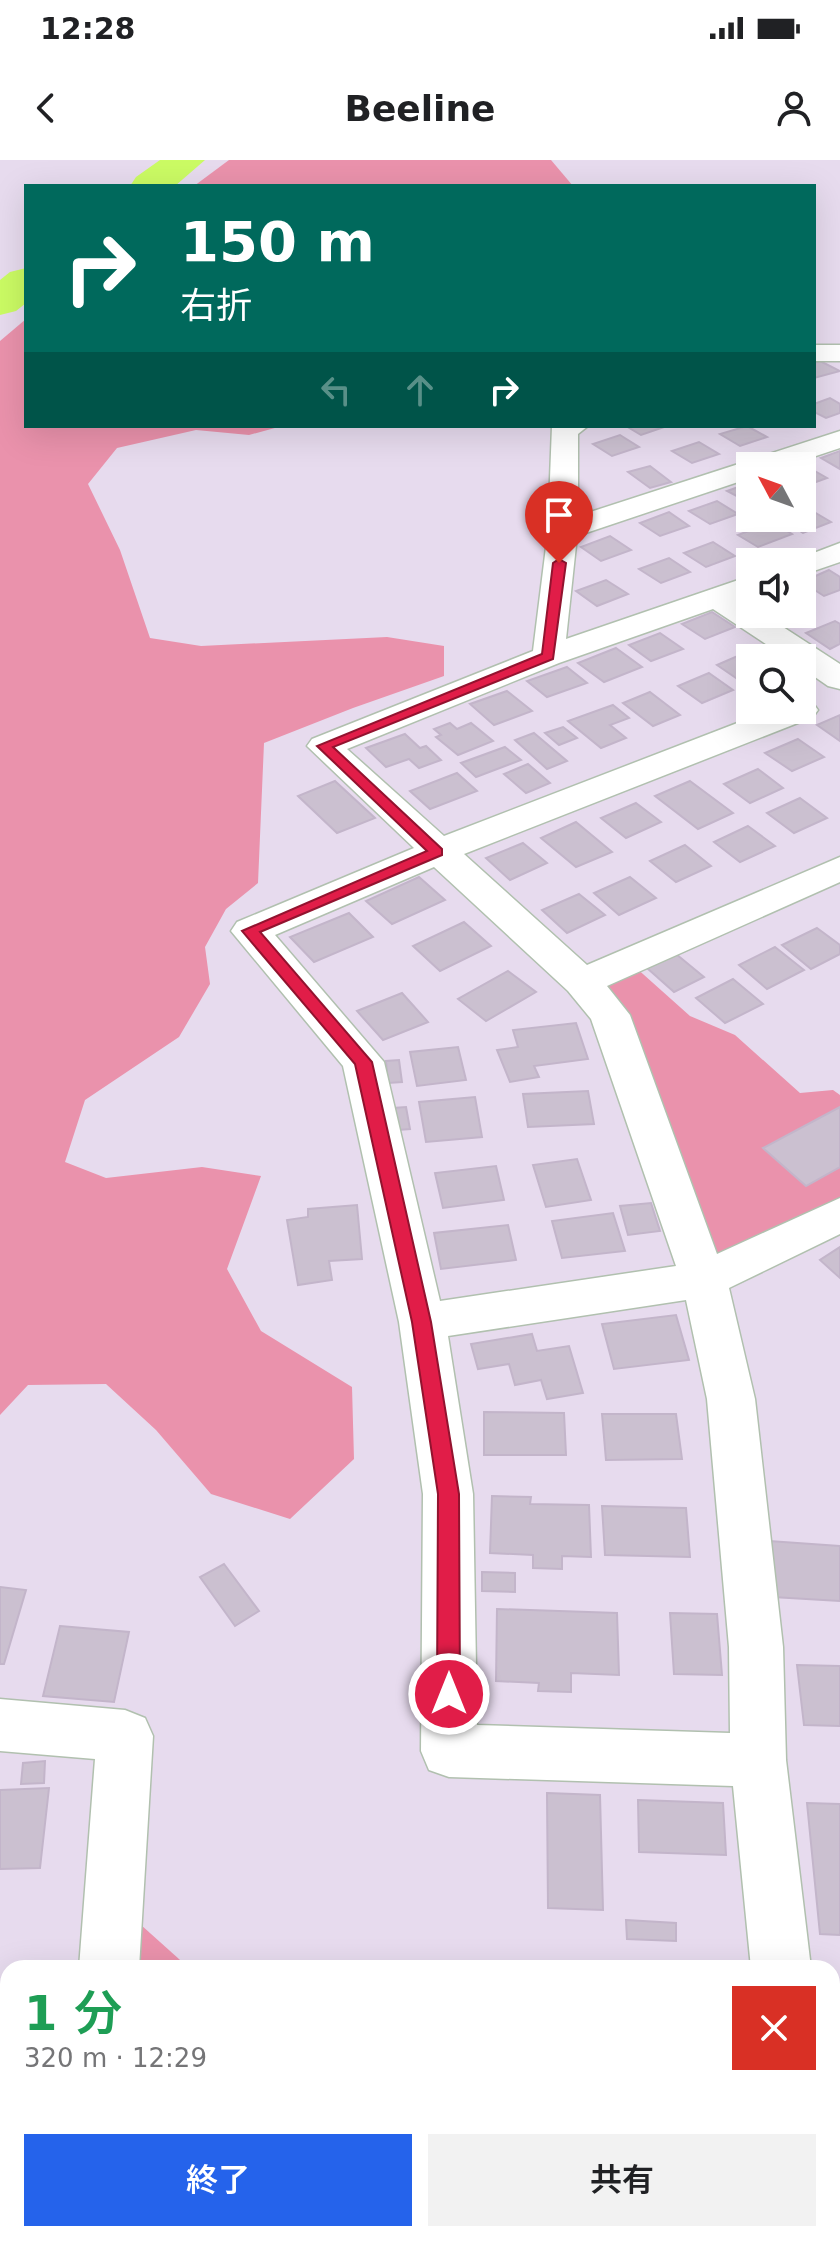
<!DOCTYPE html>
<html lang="ja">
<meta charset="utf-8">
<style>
body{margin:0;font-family:"DejaVu Sans","Noto Sans JP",sans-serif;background:#f2f2f2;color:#202124;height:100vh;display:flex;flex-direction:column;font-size:30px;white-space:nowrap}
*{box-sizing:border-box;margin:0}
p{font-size:26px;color:#757577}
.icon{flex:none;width:44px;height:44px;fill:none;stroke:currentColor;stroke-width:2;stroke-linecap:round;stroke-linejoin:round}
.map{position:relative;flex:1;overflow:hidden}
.side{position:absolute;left:0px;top:1800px;width:840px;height:282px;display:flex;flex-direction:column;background:#fff;border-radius:24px 24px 0 0;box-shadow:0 8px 32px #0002}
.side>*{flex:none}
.guide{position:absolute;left:24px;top:24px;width:792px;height:244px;border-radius:0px;box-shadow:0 8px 32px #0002;background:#00695c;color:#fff;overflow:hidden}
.needle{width:52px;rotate:311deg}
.controls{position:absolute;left:736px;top:292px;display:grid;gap:16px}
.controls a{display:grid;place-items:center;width:80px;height:80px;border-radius:0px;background:#fff;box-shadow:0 8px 32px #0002;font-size:40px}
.pin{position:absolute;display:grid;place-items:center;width:68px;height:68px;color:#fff;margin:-82px -34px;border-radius:50% 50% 50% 0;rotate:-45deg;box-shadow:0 0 8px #0007}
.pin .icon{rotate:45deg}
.me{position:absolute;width:88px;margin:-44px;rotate:0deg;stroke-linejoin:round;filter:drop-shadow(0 0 6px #0008)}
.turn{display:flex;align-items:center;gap:28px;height:168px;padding:0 24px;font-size:36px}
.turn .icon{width:104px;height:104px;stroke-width:2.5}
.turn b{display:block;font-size:56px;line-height:68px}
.lanes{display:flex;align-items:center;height:76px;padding:0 24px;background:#0003;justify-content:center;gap:40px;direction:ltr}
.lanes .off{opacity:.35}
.round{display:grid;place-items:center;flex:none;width:84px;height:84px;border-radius:0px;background:#f2f2f2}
.headline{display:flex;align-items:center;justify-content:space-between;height:136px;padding:0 24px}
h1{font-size:48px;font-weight:600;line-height:60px;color:#1e9e55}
.cta{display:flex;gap:16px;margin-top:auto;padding:16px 24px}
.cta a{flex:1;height:92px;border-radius:0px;background:#2563eb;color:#fff;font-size:32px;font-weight:600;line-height:92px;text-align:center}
.cta a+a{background:#f2f2f2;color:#202124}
.status{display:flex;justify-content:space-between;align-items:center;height:56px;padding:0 40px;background:#fff;direction:ltr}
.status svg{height:22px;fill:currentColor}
header{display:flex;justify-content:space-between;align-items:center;height:104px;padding:0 24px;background:#fff;font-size:36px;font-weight:600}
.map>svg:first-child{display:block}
.green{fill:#ea92ac}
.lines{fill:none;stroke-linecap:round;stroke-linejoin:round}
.river{fill:#cbfb64;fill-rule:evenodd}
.building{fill:#cbc0d0;stroke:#c3b5ca;stroke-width:2}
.street-casing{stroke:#b1c0af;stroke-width:3}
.street{fill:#fff;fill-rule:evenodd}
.route{fill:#e11d48;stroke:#92132f;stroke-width:2}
</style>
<div class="status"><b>12:28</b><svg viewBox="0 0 49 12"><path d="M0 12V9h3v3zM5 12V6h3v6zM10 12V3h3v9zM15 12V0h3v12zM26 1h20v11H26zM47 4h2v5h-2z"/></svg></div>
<header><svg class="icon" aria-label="back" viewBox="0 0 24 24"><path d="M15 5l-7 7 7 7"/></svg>Beeline<svg class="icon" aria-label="person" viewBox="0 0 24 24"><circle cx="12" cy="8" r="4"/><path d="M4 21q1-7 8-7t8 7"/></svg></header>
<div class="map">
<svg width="840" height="2081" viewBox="0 0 840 2081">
<rect width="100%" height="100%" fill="#e7dbee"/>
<g class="green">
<path d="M229 0H551L573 26H194Z"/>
<path d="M26 159V266H282L249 275 196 270 117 288 88 324 120 390 150 478 201 486 387 477 444 486V516L353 548 264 583 258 723 226 749 205 787 210 824 179 877 85 940 65 1002 106 1018 202 1007 261 1016 227 1109 261 1171 352 1227 354 1299 290 1359 211 1334 156 1270 106 1224 28 1225 0 1255V181Z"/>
<path d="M634 806 690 856 735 875 800 933 833 930 840 935V1044L711 1106 596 824Z"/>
<path d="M131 1756 189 1808H128Z"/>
<path d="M112 2074H483L491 2081H111Z"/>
</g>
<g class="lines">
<g class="river">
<path d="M160 0H205L175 26H130L136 17Z"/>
<path d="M26 108V143L16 151 0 155V120L10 112Z"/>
</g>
</g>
<g class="building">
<path d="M820 201 840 211 814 218V203Z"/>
<path d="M830 238 840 244V253L826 258 814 252V244Z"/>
<path d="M626 266H667L641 275Z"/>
<path d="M747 266 767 277 740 286 720 274Z"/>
<path d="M620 275 639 287 612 296 593 284Z"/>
<path d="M699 282 719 294 692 303 672 291Z"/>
<path d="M840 291V309L821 298Z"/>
<path d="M650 306 671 322 650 328 628 312Z"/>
<path d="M806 306 827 318 802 327V307Z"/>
<path d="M750 323V343L727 331Z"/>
<path d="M717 341 738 354 710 364 689 351Z"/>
<path d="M809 349 831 362 803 373 781 359 802 358V352Z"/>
<path d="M669 352 689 366 660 376 640 363Z"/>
<path d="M772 362 792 374 758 387 738 375Z"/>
<path d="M610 376 631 390 601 401 581 387Z"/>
<path d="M713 382 735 396 706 407 684 393Z"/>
<path d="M669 398 690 412 661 423 639 409Z"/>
<path d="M829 410 840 417V430L824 436 802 422Z"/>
<path d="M606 420 628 434 597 446 576 431Z"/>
<path d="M712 452 735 467 705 479 682 464Z"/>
<path d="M835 461 840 464V484L830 489 806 473Z"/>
<path d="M660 473 683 489 651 501 629 485Z"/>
<path d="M616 488 642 507 604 522 578 503Z"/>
<path d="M747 492 755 498H750L749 527 717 505Z"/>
<path d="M567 507 587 523 547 537 527 521Z"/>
<path d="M709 513 733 530 702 543 678 526Z"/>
<path d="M507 531 532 551 494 565 470 544Z"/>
<path d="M650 532 680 555 653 566 623 543Z"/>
<path d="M613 545 629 558 610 565 626 578 601 588 568 561Z"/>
<path d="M840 555V581L817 565Z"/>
<path d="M450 563 457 569 471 563 493 581 458 595 436 577 441 575 434 569Z"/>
<path d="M563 567 577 578 559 585 545 573Z"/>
<path d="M534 573 567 601 547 609 515 580Z"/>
<path d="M405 574 420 588 426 586 441 600 419 608 409 599 386 607 366 588Z"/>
<path d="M798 579 824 597 792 611 765 593Z"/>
<path d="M505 587 521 600 476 617 461 603Z"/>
<path d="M528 604 550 623 526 633 504 614Z"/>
<path d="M758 609 783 628 750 643 724 624Z"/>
<path d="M457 613 477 631 430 649 410 631Z"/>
<path d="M335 621 375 658 337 673 298 636Z"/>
<path d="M690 621 733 653 698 669 655 636Z"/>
<path d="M800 638 827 658 794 673 767 653Z"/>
<path d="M636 643 661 662 626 678 601 658Z"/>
<path d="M576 662 612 692 576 707 541 678Z"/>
<path d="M748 666 775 686 740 702 714 682Z"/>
<path d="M523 683 547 703 510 720 486 698Z"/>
<path d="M685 685 711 706 676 722 650 701Z"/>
<path d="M419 717 445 740 392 764 366 741Z"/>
<path d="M630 717 656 738 619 755 594 733Z"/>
<path d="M579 734 605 755 567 773 542 750Z"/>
<path d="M349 753 373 777 314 802 290 777Z"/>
<path d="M464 762 491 786 440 811 413 786Z"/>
<path d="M817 768 840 785V794L811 809 782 785Z"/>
<path d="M775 787 804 810 767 829 739 805Z"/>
<path d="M676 794 704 817 674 832 647 808Z"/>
<path d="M508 811 536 832 486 861 458 839Z"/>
<path d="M733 819 763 844 725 863 696 838Z"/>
<path d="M402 833 428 862 383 880 357 851Z"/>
<path d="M576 863 588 899 534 906 539 917 510 922 497 890 518 887 513 870Z"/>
<path d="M458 887 466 920 417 926 410 892Z"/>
<path d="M399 900 402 922 388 923 386 901Z"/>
<path d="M588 931 594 964 528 967 523 934Z"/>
<path d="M475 937 482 977 426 982 419 942Z"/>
<path d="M406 947 410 969 398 970 393 948Z"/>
<path d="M840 947V1007L806 1026 763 988Z"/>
<path d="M577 999 591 1040 546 1047 533 1005Z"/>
<path d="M496 1006 504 1040 443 1048 435 1013Z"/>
<path d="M651 1043 660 1071 628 1075 620 1046Z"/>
<path d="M357 1045 362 1099 329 1101 332 1120 298 1125 287 1060 308 1057V1049Z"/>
<path d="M613 1053 625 1091 562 1098 552 1061Z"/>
<path d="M508 1065 516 1100 441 1109 434 1073Z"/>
<path d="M840 1087V1118L820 1100Z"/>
<path d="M676 1155 689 1200 614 1209 602 1164Z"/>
<path d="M532 1174 537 1191 569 1186 583 1233 547 1239 541 1220 515 1225 509 1204 478 1209 471 1184Z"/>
<path d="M484 1252 564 1253 566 1295H484Z"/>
<path d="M602 1254H676L682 1299 606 1300Z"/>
<path d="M492 1336 531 1337 530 1344 589 1345 591 1397 562 1396V1409L533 1408V1395L490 1393Z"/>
<path d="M602 1346 686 1348 690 1397 605 1395Z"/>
<path d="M769 1381 840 1386V1441L773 1437Z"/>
<path d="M224 1404 259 1451 235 1466 200 1417Z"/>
<path d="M482 1412 515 1413V1432L482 1431Z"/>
<path d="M0 1427 26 1430 4 1504H0Z"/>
<path d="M497 1449 617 1453 619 1515 571 1513V1532L538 1531 539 1523 496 1521Z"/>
<path d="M670 1453 717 1454 722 1515 674 1514Z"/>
<path d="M60 1466 129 1472 114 1542 43 1536Z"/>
<path d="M797 1505 840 1506V1566L804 1565Z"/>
<path d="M45 1601 44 1623 21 1624 23 1603Z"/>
<path d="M49 1628 40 1708 0 1709V1630Z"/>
<path d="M547 1633 600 1635 603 1750 548 1748Z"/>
<path d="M638 1640 723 1643 726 1695 639 1692Z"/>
<path d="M807 1643 840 1644V1775L820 1774Z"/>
<path d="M626 1760 676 1763V1781L627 1779Z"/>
<path d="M0 1850H8V1961L0 1965Z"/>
</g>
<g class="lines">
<defs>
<g id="street">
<rect x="814" y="185" width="26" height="16"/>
<path d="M552 266H588L578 274V356L840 271V288L786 306H750V318L577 376 566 479 750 416V435L740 439 750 446V454H763L840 504V529L828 526 802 508V498H787L713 449 559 503 347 589 444 676 771 550H802V540L813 543 818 550 813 557 464 694 587 805 840 697V722L607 826 630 855 717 1094 840 1038V1074L729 1128 755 1239 783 1487 786 1600 811 1808H751L733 1626 449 1617 429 1610 421 1591 423 1334 399 1162 343 906 231 771 237 762 414 688 307 586 312 579 533 491 548 371ZM434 707 568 831 591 859 676 1106 440 1141 384 902 275 775ZM686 1140 707 1239 729 1487 730 1573 477 1565 473 1334 448 1176Z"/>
<path d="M840 383V402L802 415V402H790Z"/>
<path d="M0 1539 125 1550 145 1558 153 1576 139 1808H79L95 1599 0 1591Z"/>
<path d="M832 1960 840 1963V2027L832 2024Z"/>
<rect x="57" y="2074" width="66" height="7"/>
</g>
</defs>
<use href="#street" class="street-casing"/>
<use href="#street" class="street"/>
</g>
<path class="route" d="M559 399 566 403 553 499 333 587 442 689V695L260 772 372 902 431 1162 459 1334 460 1534 457 1541 449 1544 441 1541 437 1534 438 1334 412 1162 355 904 242 771 427 691 317 586 542 494 553 403Z"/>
</svg>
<div class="controls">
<a><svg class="needle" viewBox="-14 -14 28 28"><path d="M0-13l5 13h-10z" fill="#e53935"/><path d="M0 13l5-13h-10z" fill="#757577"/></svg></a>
<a><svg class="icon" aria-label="sound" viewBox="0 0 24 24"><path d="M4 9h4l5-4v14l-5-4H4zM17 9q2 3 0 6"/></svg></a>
<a><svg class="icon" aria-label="search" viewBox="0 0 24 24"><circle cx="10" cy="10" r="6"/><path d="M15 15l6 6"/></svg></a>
</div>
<div class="pin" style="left:559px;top:403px;background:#d93025"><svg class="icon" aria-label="arrive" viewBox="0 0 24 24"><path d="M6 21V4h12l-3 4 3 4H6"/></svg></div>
<svg class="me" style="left:449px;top:1534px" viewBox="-20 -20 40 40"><circle r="17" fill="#e11d48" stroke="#fff" stroke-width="3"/><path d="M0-11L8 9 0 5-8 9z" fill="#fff"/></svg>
<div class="guide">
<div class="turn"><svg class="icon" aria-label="right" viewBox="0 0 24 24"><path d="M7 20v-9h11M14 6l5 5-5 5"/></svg><div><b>150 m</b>右折</div></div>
<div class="lanes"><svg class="icon off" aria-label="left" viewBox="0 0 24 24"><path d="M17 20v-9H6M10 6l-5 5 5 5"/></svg><svg class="icon off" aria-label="ahead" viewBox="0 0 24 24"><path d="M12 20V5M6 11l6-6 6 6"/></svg><svg class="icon" aria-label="right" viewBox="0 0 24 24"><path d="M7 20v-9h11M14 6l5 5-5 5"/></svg></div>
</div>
<section class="side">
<div class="headline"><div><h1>1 分</h1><p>320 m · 12:29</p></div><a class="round" style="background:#d93025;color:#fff"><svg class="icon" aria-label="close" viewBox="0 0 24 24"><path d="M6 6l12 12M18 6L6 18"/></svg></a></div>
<div class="cta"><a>終了</a><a>共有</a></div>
</section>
</div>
